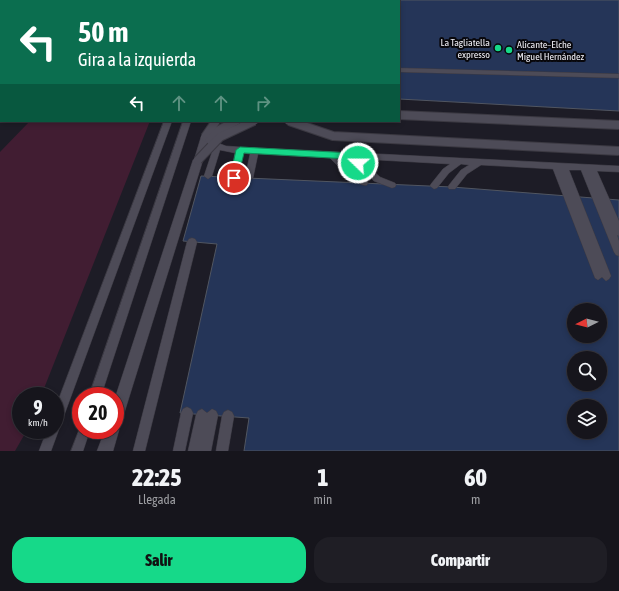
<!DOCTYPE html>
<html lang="es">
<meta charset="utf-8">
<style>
body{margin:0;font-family:"Asap Condensed",sans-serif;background:#1f1e25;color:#f1f3f6;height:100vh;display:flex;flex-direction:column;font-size:15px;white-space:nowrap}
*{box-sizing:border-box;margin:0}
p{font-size:13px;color:#9e9fa3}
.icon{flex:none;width:22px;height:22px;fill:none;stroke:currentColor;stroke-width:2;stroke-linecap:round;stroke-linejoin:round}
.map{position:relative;height:451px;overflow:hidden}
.drawer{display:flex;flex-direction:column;background:#16151c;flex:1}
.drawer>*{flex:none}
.top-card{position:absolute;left:0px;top:0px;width:400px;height:122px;box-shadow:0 2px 6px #0003,0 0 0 1px #35343b;background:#0b6e4f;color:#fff;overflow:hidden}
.needle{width:26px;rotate:264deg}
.controls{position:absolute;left:567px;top:303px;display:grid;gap:8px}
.controls a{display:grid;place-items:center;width:40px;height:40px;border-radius:50%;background:#16151c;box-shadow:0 2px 6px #0003,0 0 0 1px #35343b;font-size:20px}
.speed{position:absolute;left:12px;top:387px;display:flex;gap:8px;font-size:20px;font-weight:700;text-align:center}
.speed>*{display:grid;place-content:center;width:52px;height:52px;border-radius:50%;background:#16151c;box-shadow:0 2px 6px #0003,0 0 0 1px #35343b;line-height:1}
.speed small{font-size:10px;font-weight:400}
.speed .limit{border:6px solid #d22;background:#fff;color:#111}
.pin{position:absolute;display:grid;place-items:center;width:34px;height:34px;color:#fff;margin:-17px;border:2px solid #fff;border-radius:50%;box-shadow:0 1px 4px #0007}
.me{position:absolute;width:44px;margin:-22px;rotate:292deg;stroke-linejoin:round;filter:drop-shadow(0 0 3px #0008)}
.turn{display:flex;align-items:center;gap:14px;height:84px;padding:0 12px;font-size:18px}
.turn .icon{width:52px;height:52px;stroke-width:2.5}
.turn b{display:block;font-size:28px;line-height:34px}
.lanes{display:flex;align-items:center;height:38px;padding:0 12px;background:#0003;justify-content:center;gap:20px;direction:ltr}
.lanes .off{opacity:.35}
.eta{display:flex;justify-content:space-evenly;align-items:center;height:68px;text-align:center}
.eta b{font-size:24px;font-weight:800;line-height:28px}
.primary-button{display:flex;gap:8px;margin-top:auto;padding:8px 12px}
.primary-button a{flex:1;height:46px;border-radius:16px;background:#16d989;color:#111;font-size:16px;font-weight:800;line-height:46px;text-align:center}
.primary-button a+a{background:#1f1e25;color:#f1f3f6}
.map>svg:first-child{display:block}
.green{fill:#411d32}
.building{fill:#253558;stroke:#515661;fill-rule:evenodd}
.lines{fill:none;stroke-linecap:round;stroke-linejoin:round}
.service-casing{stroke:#3b3942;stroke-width:1}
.minor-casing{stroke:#3b3942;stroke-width:1}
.motorway-casing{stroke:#3b3942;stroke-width:2}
.service{fill:#4d4b57;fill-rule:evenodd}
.minor{fill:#4d4b57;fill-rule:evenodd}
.motorway{fill:#e395fa;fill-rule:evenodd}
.service-bridge-casing{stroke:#3b3942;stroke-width:10;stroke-linecap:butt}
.service-bridge{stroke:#4d4b57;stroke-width:8}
.route{fill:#16d989;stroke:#0e8d59}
.poi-dot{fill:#16d989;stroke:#08070b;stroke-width:1.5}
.labels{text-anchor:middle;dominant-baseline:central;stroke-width:4;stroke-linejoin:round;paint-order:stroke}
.far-poi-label{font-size:10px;fill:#f0eff6;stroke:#08070b;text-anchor:end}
</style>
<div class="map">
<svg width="619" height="451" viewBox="0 0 619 451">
<rect width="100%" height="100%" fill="#1d1c26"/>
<path class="green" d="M30 121H150L41 396H21V430H27L15 451H0V152Z"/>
<g class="building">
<path d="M256 0H619V111L399 99V1Z"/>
<path d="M201 176 452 187 619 200V451H244L249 418 180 413 217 244 183 241ZM574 310H600V336H574ZM574 358H600V384H574ZM574 406H600V432H574Z"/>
</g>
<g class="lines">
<defs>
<g id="service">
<rect x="230" y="0" width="6" height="1"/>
<path d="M399 68 619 74V78L399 72Z"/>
<path d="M164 121H172L51 451H39L47 430H55V409Z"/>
<path d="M183 121H191L101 396H89Z"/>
<path d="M205 134 209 137 202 160 198 163 194 160 201 137Z"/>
<path d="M218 143 226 146 240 147 619 166V172L597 171 619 221V236L617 235 619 241V256L616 255 614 252 581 170H569L611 276 609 279 606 281 602 277 598 280 595 278 553 169 481 165 467 174 455 189H449L448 187 449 185 461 170 469 165 461 164 449 173 437 188 434 189 430 186 431 184 443 169 450 164 360 159 380 177 395 183 396 185 395 187 392 188 374 181 349 158H340L367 181 368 183 367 185C358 188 336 164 330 158L258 154 253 178 249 181 245 178 250 154 243 153 238 178 234 181 230 178 235 153 220 150 212 176 208 179 204 176 214 146Z"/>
<path d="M192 238 195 239 197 242 145 451H133L187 242 189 239Z"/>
<path d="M187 407 191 409 193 413 185 451H173L181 413 183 409Z"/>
<path d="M202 409 207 413 212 409 216 411 218 415 211 451H188L196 415 198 411Z"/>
<path d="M228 410 232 412 234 416 228 451H216L222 416 224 412Z"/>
<path d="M81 425V430H90L83 451H71Z"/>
</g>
<path id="minor" d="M198 156 203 160 122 420 118 426 119 430 113 451H97L105 430H115V398L193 160Z"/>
<g id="motorway">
<path d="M29 0H37L28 1Z"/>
<path d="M64 0H72L63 1Z"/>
<path d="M84 0H92L83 1Z"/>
<path d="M1 58V64L0 65V59Z"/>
</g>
</defs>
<use href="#service" class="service-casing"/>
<use href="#minor" class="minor-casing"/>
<use href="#motorway" class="motorway-casing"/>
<use href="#service" class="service"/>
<use href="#minor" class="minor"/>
<use href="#motorway" class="motorway"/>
<defs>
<g id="service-bridge">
<path d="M399 115 619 125"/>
<path d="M289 121 333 136 619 151"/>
<path d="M205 137 216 121"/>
<path d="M210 140 219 130 236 121"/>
<path d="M198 160 220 137 254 121"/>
</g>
</defs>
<use href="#service-bridge" class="service-bridge-casing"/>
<use href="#service-bridge" class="service-bridge"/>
</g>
<path class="route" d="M240 147 351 153 362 163 358 166 349 159 244 153 238 178 234 181 230 178 236 150Z"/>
<g class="poi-dot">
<circle cx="498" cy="48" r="4"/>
<circle cx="509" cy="50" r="4"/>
</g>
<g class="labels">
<g class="far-poi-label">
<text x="490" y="42">La Tagliatella<tspan x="490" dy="12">expresso</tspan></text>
<text x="517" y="44" text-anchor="start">Alicante–Elche<tspan x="517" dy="12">Miguel Hernández</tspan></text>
</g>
</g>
</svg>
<div class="controls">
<a><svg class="needle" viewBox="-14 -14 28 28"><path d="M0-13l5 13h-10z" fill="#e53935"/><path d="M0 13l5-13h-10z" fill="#9e9fa3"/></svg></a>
<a><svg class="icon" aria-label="search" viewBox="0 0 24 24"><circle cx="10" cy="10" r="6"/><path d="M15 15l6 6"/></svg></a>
<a><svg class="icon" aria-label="layers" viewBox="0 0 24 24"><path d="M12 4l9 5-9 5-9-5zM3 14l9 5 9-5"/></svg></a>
</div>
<div class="speed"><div>9<small>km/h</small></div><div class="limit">20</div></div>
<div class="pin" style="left:234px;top:178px;background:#d93025"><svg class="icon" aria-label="arrive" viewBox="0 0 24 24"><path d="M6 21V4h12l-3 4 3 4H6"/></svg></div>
<svg class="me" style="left:358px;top:163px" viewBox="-20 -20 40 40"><circle r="17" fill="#16d989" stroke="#fff" stroke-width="3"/><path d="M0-11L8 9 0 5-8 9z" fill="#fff"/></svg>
<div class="top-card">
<div class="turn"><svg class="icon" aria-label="left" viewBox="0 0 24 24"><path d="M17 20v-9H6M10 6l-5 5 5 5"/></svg><div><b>50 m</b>Gira a la izquierda</div></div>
<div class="lanes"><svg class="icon" aria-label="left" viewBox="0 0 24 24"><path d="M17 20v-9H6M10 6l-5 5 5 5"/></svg><svg class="icon off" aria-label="ahead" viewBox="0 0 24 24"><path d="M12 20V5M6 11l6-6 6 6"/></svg><svg class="icon off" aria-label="ahead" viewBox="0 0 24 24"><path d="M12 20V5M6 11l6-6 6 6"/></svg><svg class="icon off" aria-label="right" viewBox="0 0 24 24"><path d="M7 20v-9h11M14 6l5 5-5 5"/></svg></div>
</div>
</div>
<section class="drawer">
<div class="eta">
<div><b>22:25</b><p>Llegada</p></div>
<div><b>1</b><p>min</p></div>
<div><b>60</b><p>m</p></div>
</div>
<div class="primary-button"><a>Salir</a><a>Compartir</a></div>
</section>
